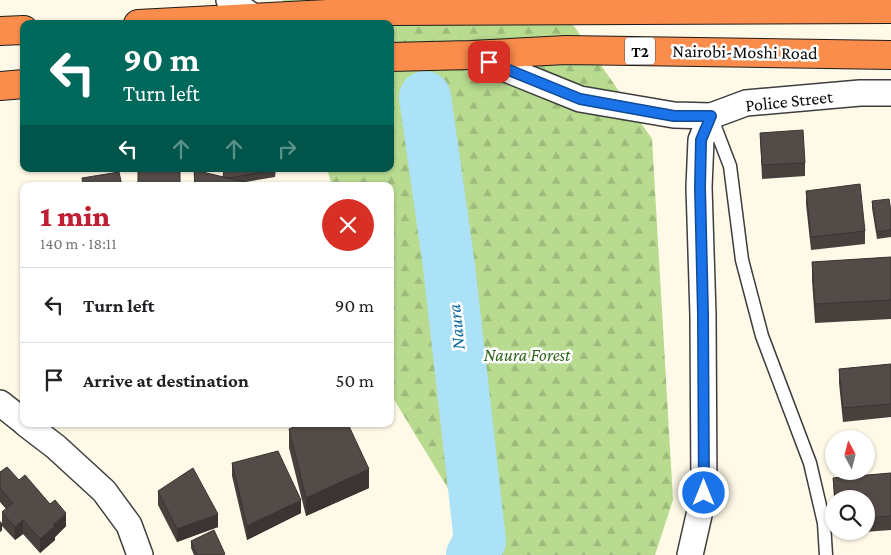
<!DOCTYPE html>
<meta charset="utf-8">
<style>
body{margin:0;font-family:"Crimson Pro",serif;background:#f6f6f6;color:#202124;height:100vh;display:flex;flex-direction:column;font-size:19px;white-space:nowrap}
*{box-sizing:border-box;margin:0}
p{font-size:16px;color:#757577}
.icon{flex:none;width:28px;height:28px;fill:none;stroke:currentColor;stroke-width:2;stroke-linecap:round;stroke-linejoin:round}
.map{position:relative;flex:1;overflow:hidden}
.drawer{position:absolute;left:20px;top:182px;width:374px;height:245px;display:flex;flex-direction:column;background:#fff;border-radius:10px;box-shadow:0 1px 4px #0004}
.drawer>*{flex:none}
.banner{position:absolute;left:20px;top:20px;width:374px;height:152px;border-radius:10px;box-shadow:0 1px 4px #0004;background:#00695c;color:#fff;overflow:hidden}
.needle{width:32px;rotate:353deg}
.fabs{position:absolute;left:825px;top:430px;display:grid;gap:10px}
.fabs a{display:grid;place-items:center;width:50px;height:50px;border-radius:50%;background:#fff;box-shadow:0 1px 4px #0004;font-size:25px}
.pin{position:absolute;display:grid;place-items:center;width:42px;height:42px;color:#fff;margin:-21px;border-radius:10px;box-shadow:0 2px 8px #0006}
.me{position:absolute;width:55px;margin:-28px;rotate:0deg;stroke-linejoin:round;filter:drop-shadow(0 0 4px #0008)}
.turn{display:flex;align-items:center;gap:18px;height:105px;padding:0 20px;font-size:22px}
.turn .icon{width:65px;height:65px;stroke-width:2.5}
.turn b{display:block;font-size:35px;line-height:42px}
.lanes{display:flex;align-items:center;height:48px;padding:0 20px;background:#0003;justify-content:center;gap:25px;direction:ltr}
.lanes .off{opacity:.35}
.round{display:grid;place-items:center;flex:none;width:52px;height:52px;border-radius:26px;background:#f6f6f6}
.overview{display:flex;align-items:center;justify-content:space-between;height:85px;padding:0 20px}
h1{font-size:30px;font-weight:800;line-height:38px;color:#bf1e33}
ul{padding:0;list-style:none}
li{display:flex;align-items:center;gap:15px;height:75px;padding:0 20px;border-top:1px solid #e0e0e0}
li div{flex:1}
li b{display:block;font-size:19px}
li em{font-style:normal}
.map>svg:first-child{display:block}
.forest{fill:url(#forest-firs)}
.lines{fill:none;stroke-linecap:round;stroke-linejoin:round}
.river{stroke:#abe2f8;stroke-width:52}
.lane-casing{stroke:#3e3e3e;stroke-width:15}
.street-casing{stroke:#3e3e3e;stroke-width:28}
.highway-casing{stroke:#1c1c1c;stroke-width:30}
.lane{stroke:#fff;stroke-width:12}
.street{stroke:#fff;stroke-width:25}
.highway{stroke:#fa8d4b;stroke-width:28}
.wall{fill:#47403d}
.shaded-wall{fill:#3a3432}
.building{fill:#534b47;stroke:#3a3432}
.route-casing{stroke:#114b97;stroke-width:12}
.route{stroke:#1a73e8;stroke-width:9}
.labels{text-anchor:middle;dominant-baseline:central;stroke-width:5;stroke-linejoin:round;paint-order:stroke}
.shield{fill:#fff;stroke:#545454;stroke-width:1}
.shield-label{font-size:16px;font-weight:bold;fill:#0b0b0b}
.street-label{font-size:18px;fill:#0b0b0b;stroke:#fff}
.park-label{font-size:18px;font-style:italic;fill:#2f641a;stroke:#fff}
.water-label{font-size:19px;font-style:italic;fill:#116da0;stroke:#fff}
</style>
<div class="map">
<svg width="891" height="555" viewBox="0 0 891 555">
<defs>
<pattern id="forest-firs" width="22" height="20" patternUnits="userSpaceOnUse" patternTransform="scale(1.25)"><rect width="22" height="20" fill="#b8db90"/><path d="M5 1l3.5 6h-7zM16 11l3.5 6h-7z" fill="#9dbb7b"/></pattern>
</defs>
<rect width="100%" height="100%" fill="#fff9e8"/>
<path class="forest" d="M283 0H556L652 139 673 500 655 555H472L480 541 390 393V186H332L327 169H390V24H289Z"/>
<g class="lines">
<path class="river" d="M425 97 449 266 480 541 472 555"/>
<defs>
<path id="lane" d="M712 119 730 166 742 260 762 336 810 463 824 523 826 555"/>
<g id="street">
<path d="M229 0 255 18"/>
<path d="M471 55 580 99 674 115 711 116"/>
<path d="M0 403 24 422"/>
<path d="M26 424 56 447 104 491 129 525 140 555"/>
<path d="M690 555 704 493 703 315 699 187 701 140 711 116 746 103 860 93H891"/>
</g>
<g id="highway">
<path d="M138 24 384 11 891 9"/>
<path d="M0 31 24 30"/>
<path d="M390 57 471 55 566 50 891 55"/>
<path d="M0 86 24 84"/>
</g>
</defs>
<use href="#lane" class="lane-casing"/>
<use href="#street" class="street-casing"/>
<use href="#highway" class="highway-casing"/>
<use href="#lane" class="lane"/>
<use href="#street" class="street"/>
<use href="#highway" class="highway"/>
</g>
<g class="wall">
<path d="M760 133 805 163V176L762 179Z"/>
<path d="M276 169 275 177 246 182 250 186H194V170L223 177Z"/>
<path d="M806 191 865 231V244L811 250 806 204Z"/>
<path d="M872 201 891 211V237L877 239 872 208Z"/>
<path d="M891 257V319L815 323 812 280V262Z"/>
<path d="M891 364V417L843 422 839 383V369Z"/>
<path d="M289 429 369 488 306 516 289 448Z"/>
<path d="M232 463 301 513 247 540 232 476Z"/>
<path d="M0 472 19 480 66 526 55 537V540L40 553 23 534 15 540 2 526V530L0 532V521L2 523V512L6 509 0 502Z"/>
<path d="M891 473V530L837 534 836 531H866V499H834L833 478Z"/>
<path d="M158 491 218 527 177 542 158 505Z"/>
<path d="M191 541 225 555H194L191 548Z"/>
</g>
<g class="shaded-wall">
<path d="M369 469V488L306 516V498Z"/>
<path d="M301 500V513L247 540V526Z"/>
<path d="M66 513V526L55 537V540L40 553V539L53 525Z"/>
<path d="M218 514V527L177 542V529Z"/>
<path d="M23 520V534L15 540V527Z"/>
<path d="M2 523V530L0 532V525Z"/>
</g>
<g class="building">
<path d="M803 130 805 163 762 165 760 133Z"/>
<rect x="138" y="169" width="42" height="17"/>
<path d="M224 169H275V170L228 178 223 177Z"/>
<path d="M194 170 249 183 250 186H195Z"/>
<path d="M119 172 122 186H83L82 178Z"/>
<path d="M860 184 865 231 811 237 806 191Z"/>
<path d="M889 199 891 211V230L877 232 872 201Z"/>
<path d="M891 257V300L815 304 812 262Z"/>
<path d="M891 364V404L843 408 839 369Z"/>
<path d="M300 424H348L369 469 306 498 289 429Z"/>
<path d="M278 451 301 500 247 526 232 463Z"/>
<path d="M7 467 19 480 25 475 50 504 55 500 66 513 53 525 55 526 40 539 23 520 15 527 2 512 13 503 0 488V472Z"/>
<path d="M193 468 218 514 177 529 158 491Z"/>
<path d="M891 473V516L866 518V499H835L833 478Z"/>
<path d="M214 530 225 554 223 555H197L191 541Z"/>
</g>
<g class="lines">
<defs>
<path id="route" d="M489 62 580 99 674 116H711L701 140 700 187 703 314 704 493"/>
</defs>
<use href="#route" class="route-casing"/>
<use href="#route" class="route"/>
</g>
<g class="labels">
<rect class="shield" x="625" y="37.5" width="30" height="27" rx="4"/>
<g class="shield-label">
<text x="640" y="51">T2</text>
</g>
<g class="street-label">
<text transform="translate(745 52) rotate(1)">Nairobi-Moshi Road</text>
<text transform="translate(789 101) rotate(-6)">Police Street</text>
</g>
<g class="park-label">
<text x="527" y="355">Naura Forest</text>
</g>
<g class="water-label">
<text transform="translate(456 327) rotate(-96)">Naura</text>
</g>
</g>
</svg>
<div class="fabs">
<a><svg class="needle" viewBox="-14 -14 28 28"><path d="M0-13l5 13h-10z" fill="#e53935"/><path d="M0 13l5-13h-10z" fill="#757577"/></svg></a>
<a><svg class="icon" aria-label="search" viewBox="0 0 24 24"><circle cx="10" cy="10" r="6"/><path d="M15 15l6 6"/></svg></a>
</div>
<div class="pin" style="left:489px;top:62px;background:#d93025"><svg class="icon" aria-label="arrive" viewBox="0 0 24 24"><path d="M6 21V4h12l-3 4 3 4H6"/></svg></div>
<svg class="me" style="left:704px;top:493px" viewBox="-20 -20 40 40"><circle r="17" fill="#1a73e8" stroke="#fff" stroke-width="3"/><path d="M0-11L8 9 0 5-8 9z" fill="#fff"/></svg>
<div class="banner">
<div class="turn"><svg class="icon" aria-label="left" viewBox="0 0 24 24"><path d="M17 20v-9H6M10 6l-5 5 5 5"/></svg><div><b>90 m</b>Turn left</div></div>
<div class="lanes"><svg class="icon" aria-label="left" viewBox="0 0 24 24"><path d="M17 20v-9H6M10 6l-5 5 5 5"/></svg><svg class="icon off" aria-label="ahead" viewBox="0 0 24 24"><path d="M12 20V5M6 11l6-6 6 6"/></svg><svg class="icon off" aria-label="ahead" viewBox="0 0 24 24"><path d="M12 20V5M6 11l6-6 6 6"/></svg><svg class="icon off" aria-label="right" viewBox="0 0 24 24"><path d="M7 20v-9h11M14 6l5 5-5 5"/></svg></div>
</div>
<section class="drawer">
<div class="overview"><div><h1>1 min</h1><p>140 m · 18:11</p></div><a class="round" style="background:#d93025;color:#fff"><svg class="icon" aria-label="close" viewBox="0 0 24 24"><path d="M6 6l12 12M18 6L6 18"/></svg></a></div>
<ul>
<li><svg class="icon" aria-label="left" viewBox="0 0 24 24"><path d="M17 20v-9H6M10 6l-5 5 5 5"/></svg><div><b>Turn left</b></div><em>90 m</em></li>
<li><svg class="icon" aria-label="arrive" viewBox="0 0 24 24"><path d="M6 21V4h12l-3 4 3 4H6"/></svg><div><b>Arrive at destination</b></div><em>50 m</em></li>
</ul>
</section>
</div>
